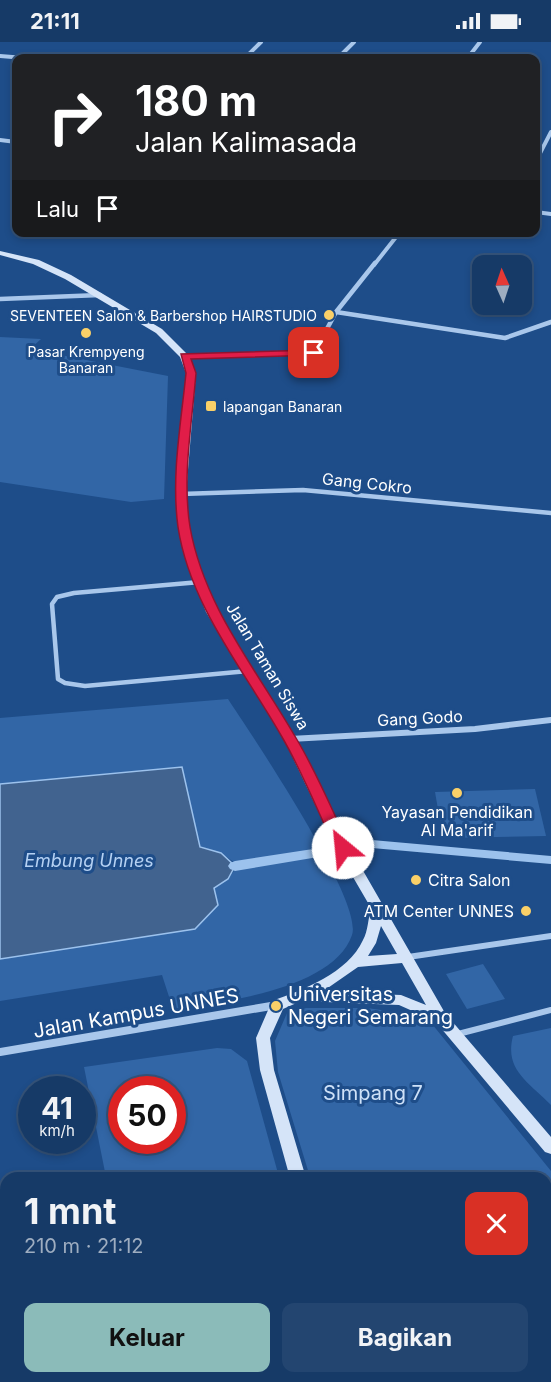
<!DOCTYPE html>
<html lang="id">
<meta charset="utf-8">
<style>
body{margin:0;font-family:Inter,sans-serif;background:#234570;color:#f1f3f6;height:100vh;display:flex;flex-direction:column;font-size:22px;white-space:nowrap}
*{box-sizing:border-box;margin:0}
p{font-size:20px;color:#9eadc0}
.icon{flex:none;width:33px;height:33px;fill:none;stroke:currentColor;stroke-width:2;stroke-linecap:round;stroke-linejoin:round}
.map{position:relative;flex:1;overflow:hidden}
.drawer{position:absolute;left:0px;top:1130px;width:552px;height:212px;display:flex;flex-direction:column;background:#163a67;border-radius:18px 18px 0 0;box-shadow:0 3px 9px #0003,0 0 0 2px #35547b}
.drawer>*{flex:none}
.banner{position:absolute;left:12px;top:12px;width:528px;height:183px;border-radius:12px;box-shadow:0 3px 9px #0003,0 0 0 2px #35547b;background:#202124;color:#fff;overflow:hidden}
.needle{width:39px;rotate:357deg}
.fabs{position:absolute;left:472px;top:213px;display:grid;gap:12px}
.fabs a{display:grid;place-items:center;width:60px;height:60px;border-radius:12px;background:#163a67;box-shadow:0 3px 9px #0003,0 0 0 2px #35547b;font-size:30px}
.speed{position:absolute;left:18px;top:1034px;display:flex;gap:12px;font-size:30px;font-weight:700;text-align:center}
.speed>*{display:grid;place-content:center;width:78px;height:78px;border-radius:50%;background:#163a67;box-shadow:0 3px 9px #0003,0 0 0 2px #35547b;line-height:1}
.speed small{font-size:15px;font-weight:400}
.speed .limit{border:9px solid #d22;background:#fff;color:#111}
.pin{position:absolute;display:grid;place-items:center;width:51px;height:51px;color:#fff;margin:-26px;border-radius:12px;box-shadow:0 3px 9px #0006}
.me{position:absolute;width:66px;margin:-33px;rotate:332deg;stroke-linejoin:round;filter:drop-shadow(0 0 4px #0008)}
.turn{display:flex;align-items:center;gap:21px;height:126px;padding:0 24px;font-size:27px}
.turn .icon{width:78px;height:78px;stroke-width:2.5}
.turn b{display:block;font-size:42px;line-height:51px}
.then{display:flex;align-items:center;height:57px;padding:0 24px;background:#0003;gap:12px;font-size:22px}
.round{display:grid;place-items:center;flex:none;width:63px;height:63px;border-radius:12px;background:#234570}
.headline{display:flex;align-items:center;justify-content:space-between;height:102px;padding:0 24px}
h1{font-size:36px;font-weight:700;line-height:45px}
.primary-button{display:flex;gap:12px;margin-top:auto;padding:12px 24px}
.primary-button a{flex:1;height:69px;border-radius:12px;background:#8bbbb9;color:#111;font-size:24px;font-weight:700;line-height:69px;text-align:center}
.primary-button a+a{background:#234570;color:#f1f3f6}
.status{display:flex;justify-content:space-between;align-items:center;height:42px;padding:0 30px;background:#163a67;direction:ltr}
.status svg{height:16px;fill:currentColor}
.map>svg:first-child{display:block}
.green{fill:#3266a6;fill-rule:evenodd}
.water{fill:#41638f;stroke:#9cc2ed;stroke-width:1.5}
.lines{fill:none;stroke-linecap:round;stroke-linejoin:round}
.stream{fill:#9cc2ed;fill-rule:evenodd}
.lane-far1{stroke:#a9c7eb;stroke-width:4.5}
.lane{stroke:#a9c7eb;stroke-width:6}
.street-far3{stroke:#a9c7eb;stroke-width:4}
.street-far2{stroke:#a9c7eb;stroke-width:4.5}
.street-far1{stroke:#a9c7eb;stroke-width:6}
.street{stroke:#a9c7eb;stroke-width:8}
.secondary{fill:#d5e4f8;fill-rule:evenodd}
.route{fill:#e11d48;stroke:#92132f;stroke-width:1.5}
.poi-dot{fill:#fad068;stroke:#1e4d89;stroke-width:2}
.labels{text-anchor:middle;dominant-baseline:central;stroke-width:6;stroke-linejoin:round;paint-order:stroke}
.far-poi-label{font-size:14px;fill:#fff;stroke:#1e4d89;text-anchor:end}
.street-label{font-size:16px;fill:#fff;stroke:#1e4d89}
.poi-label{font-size:16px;fill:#fff;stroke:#1e4d89}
.water-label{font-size:18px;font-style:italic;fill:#b5d1f3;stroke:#1e4d89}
.near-poi-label{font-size:20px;fill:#fff;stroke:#1e4d89;text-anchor:start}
.near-street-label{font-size:20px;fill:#fff;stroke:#1e4d89}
.near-park-label{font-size:20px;fill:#cee1f8;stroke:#1e4d89}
</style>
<div class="status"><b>21:11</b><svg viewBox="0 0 49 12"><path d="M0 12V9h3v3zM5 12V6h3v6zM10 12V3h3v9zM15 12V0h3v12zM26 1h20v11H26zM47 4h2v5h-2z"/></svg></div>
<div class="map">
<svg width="551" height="1340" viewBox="0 0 551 1340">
<rect width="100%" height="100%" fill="#1e4d89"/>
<g class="green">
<path d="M0 295 41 297 30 307 168 334 164 457 131 460 0 440Z"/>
<path d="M228 657C251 692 364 859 352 893 334 947 221 961 173 967L162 933 0 959V917L214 846 228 837 238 823 221 811 200 805 182 725 0 742V676Z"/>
<path d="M535 747 546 794 443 796 435 750Z"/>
<path d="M483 922 505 957 467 967 446 932Z"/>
<path d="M306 966H367L402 971 432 982 551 1129V1340H371L370 1335H546V1136L310 1135 278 1030 275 999 287 971Z"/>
<path d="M551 986V1063C529 1040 504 1028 513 994Z"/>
<path d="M217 1006 231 1007 247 1019 279 1135H106L84 1025ZM122 1047H172V1098H122Z"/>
<path d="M144 1335H337L338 1340H145Z"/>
</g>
<path class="water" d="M182 725 200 805 221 811 235 824 228 837 214 846 218 863 195 887 0 917V742Z"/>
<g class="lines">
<path class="stream" d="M372 798 551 814V822L372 806 235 829 230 827 228 824 230 821 235 819Z"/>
<path class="lane-far1" d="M200 540 74 551 57 555 52 562 58 637 65 641 85 644 248 629"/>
<g class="lane">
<path d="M408 915 551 894"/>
<path d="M458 992 551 968"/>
</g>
<g class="street-far3">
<path d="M470 13 480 0"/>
<path d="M0 14 25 16"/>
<path d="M245 16 261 0"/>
<path d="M338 16 354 0"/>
<path d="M0 98 16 100"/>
<path d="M536 119 551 90"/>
<path d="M536 170 551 172"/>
<path d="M374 223 400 190"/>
</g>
<g class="street-far2">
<path d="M0 257 100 253"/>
<path d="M336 270 505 296 551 280"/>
<path d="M184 314 314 311 336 270 375 221"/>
<path d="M181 452 303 448 551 471"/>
</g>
<path class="street-far1" d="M290 697 475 687 551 678"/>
<path class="street" d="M0 1010 277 963"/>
<g class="secondary">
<path d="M0 209 39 218 71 233 162 287 187 312 196 331 186 452 190 487 198 523 218 570 296 697 350 806 445 971 551 1095V1112L545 1110 435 979 399 963 301 959 283 967 270 996 274 1028 306 1136H290L260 1028 256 996 272 959C303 948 348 931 363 898 368 889 368 877 371 866L336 806 284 697 206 570 188 523 180 487 176 452 186 331 180 315 156 291 65 237 33 222 0 213ZM381 884 397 912 368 914 376 901ZM402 921 426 963 401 953 322 950 358 925Z"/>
<path d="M344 1335H362L364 1340H346Z"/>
</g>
</g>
<path class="route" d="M314 308 319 311 317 313 191 317 196 331C192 382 182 435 190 485 204 565 257 628 296 696 317 731 333 770 350 806L343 811 335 806C318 770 303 731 282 695 244 628 190 564 178 485 171 434 181 382 186 331L181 312Z"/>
<g class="poi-dot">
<circle cx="329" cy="273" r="6"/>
<circle cx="86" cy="291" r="6"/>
<rect x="205" y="358" width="12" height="12" rx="3"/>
<circle cx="457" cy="751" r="6"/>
<circle cx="416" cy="838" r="6"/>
<circle cx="526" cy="869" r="6"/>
<circle cx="276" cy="964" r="6"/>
</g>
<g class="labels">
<g class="far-poi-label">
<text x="317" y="273">SEVENTEEN Salon &amp; Barbershop HAIRSTUDIO</text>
<text x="86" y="309" text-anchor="middle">Pasar Krempyeng<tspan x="86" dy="16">Banaran</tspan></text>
<text x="223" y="364" text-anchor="start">lapangan Banaran</text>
</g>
<g class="street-label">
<text transform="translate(367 441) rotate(6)">Gang Cokro</text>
<text transform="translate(268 624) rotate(59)">Jalan Taman Siswa</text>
<text transform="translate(420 676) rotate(-3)">Gang Godo</text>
</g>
<g class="poi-label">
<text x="457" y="770">Yayasan Pendidikan<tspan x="457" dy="18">Al Ma'arif</tspan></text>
<text x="428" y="838" text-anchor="start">Citra Salon</text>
<text x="514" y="869" text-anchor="end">ATM Center UNNES</text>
</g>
<g class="water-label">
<text x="89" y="818">Embung Unnes</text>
</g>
<g class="near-poi-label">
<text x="288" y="952">Universitas<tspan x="288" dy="23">Negeri Semarang</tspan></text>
</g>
<g class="near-street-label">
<text transform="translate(136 971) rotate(-10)">Jalan Kampus UNNES</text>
</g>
<g class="near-park-label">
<text x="373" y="1051">Simpang 7</text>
</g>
</g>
</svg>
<div class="fabs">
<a><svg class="needle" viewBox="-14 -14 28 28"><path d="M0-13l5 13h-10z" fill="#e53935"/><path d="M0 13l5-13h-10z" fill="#9eadc0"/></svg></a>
</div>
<div class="speed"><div>41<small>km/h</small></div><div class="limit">50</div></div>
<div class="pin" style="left:314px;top:311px;background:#d93025"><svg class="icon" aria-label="arrive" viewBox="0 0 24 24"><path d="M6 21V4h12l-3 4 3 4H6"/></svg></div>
<svg class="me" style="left:343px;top:806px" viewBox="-20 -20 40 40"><circle r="19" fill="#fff"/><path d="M0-13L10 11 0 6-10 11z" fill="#e11d48"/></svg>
<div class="banner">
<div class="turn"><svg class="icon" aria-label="right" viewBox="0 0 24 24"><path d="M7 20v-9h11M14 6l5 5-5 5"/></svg><div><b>180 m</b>Jalan Kalimasada</div></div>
<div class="then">Lalu<svg class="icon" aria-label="arrive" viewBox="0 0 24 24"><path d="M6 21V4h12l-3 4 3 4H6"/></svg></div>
</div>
<section class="drawer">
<div class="headline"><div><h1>1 mnt</h1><p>210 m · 21:12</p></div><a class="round" style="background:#d93025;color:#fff"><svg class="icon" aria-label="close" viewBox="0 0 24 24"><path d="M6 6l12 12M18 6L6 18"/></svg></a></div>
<div class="primary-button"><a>Keluar</a><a>Bagikan</a></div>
</section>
</div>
